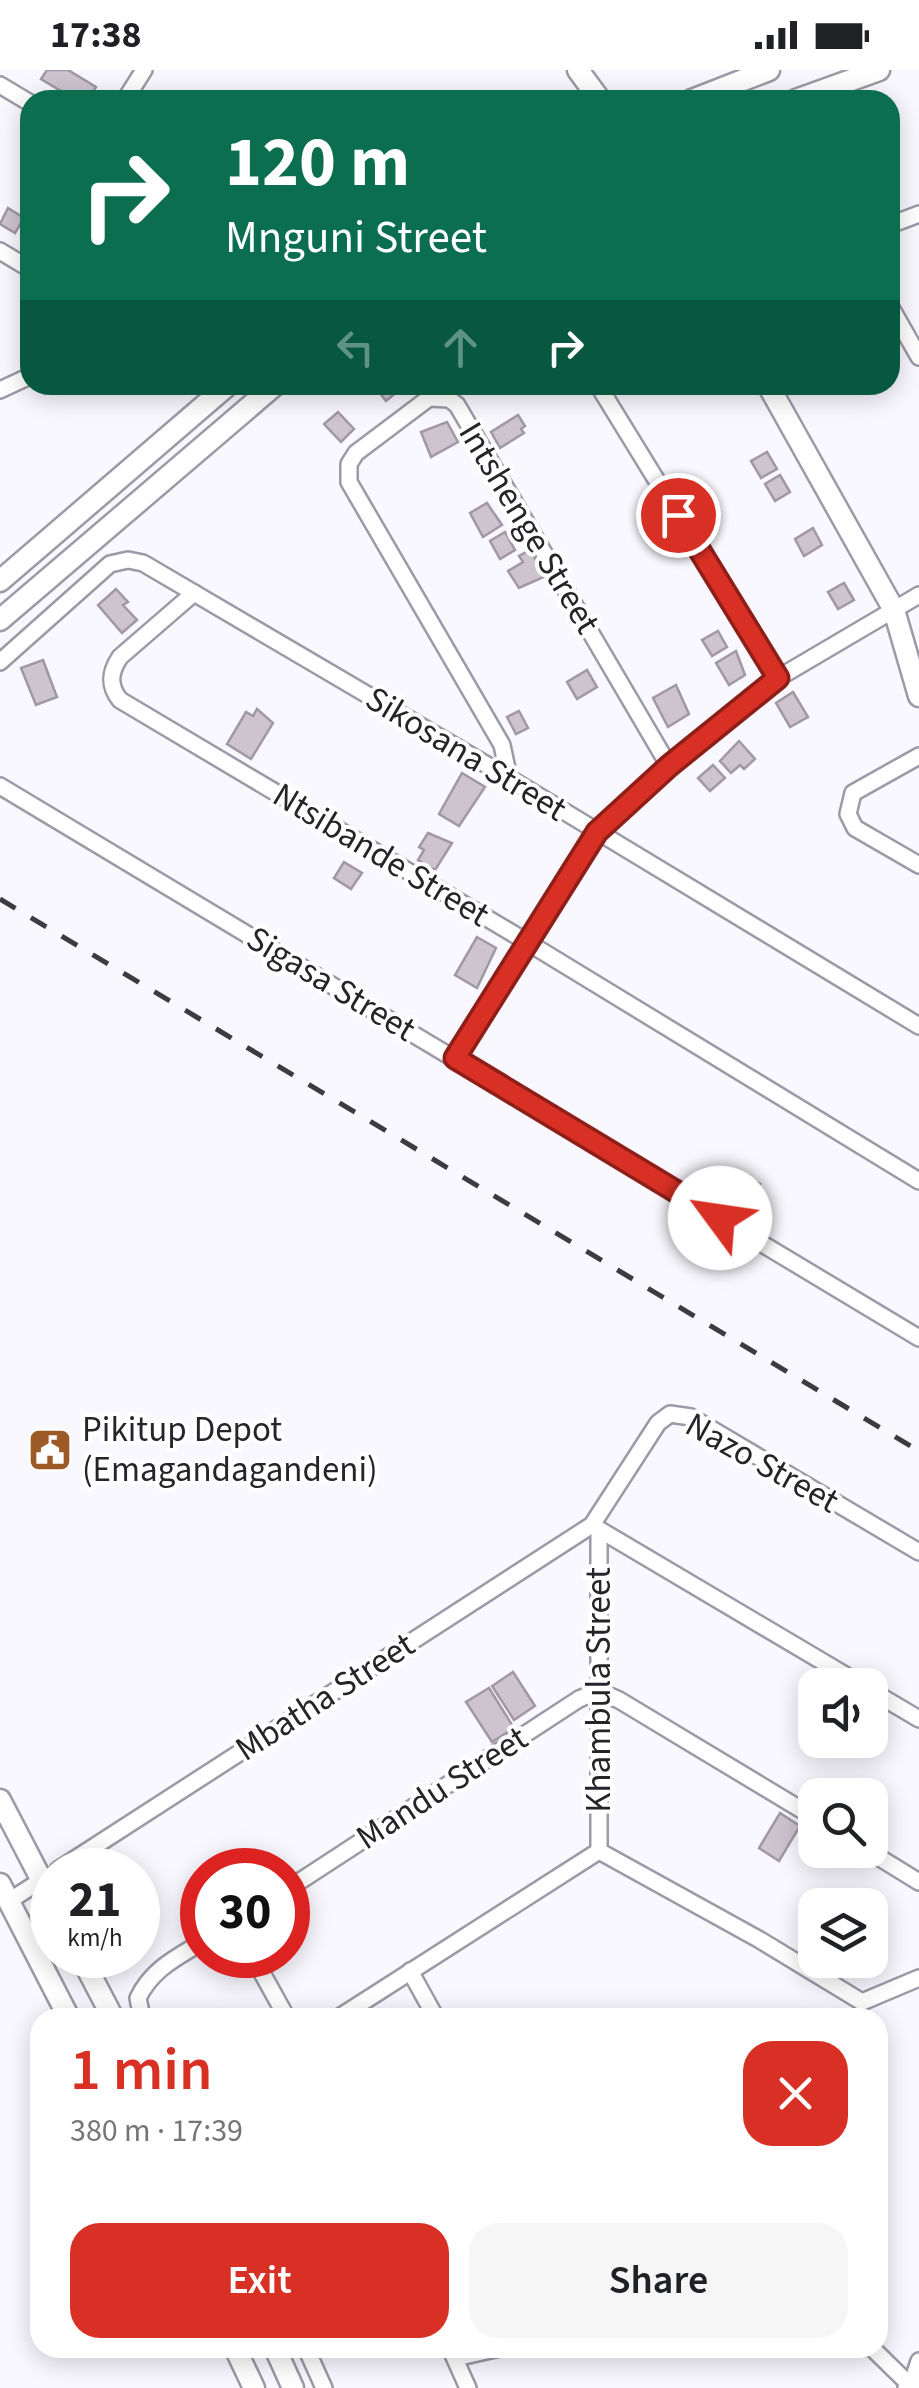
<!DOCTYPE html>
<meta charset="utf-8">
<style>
body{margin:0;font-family:"Source Sans 3",sans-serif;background:#f6f6f6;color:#202124;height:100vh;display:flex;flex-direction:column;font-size:38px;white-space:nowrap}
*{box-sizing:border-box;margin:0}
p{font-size:32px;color:#757577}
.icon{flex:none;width:55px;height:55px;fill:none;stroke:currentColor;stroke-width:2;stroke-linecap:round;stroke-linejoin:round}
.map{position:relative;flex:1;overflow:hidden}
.panel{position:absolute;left:30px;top:1938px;width:858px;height:350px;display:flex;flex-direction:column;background:#fff;border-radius:30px;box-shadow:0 5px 25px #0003}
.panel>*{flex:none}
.hud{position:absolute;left:20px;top:20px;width:880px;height:305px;border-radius:30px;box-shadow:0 5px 25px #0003;background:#0b6e4f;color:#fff;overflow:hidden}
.fabs{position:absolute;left:798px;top:1598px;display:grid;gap:20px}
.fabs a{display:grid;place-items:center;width:90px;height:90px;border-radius:20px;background:#fff;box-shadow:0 5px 25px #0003;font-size:50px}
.speed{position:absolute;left:30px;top:1778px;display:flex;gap:20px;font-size:50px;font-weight:700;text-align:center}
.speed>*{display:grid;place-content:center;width:130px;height:130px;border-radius:50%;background:#fff;box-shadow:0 5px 25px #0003;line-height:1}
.speed small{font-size:25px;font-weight:400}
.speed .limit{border:15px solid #d22;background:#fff;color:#111}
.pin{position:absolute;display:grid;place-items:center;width:85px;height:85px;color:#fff;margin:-42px;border:5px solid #fff;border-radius:50%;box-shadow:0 2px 10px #0007}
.me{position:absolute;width:110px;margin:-55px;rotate:301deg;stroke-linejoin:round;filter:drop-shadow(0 0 8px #0008)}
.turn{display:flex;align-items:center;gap:35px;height:210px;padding:0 40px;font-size:45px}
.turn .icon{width:130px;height:130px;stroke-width:2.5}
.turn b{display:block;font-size:70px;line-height:85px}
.lanes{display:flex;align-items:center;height:95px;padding:0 40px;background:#0003;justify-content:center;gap:50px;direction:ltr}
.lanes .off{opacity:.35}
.round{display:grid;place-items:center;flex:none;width:105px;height:105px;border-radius:30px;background:#f6f6f6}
.headline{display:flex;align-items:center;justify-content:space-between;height:170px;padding:0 40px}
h1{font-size:60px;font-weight:600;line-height:75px;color:#d93025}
.primary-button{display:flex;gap:20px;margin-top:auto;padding:20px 40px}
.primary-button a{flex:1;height:115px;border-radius:30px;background:#d93025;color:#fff;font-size:40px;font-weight:600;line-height:115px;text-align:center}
.primary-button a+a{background:#f6f6f6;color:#202124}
.status{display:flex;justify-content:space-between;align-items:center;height:70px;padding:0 50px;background:#fff;direction:ltr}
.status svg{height:28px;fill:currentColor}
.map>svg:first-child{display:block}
.building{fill:#cdc4d0;stroke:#a198a3;stroke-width:2.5}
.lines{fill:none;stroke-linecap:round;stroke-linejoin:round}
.street-casing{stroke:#9c9aa7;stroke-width:20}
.secondary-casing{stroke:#9c9aa7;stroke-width:25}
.street{stroke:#fff;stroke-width:15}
.secondary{stroke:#fff;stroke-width:20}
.rail{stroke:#3c3b40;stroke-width:5;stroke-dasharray:18 18;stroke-linecap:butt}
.route-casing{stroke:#8d1f18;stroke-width:25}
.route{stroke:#d93025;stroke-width:18}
.labels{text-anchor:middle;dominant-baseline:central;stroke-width:8;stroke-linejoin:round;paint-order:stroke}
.street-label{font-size:35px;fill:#252429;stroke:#fff}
.poi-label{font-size:35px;fill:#252429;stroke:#fff;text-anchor:start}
</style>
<div class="status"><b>17:38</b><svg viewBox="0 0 49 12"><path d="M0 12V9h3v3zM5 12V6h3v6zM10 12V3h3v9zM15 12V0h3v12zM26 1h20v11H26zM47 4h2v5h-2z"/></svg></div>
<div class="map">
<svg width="919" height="2318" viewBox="0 0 919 2318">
<rect width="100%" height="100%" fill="#f9f8fe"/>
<g class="building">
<path d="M47 0H68L96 17 88 30H76L41 9Z"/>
<path d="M8 138 24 148 15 163 0 154Z"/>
<path d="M379 315H399L402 318 386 331 376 318Z"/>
<path d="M338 342 354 359 341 372 324 354Z"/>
<path d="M518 345 525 356 521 359 524 363 500 378 491 362Z"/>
<path d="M447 352 458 372 431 387 421 362Z"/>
<path d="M767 382 777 399 761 408 751 391Z"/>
<path d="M780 405 790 422 775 431 765 414Z"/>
<path d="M487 433 502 455 483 467 470 443Z"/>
<path d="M813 458 822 475 804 486 795 469Z"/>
<path d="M505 462 515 480 500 489 490 471Z"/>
<path d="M530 480 546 506 519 518 508 501 523 492 519 486Z"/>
<path d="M844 513 854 530 838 539 828 522Z"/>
<path d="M116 519 128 532 123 535 137 550 122 563 98 535Z"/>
<path d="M718 561 727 577 712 586 702 570Z"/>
<path d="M736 581 745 605 729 615 716 593Z"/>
<path d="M43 590 57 627 36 635 21 598Z"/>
<path d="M587 600 597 617 577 629 567 612Z"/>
<path d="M676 615 689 644 668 657 653 628Z"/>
<path d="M793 622 808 647 790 657 776 633Z"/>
<path d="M257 639 273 653 251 689 227 674 246 642 253 646Z"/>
<path d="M519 641 528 658 516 664 507 647Z"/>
<path d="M739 671 755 689 744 699 740 695 731 703 720 691Z"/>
<path d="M713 695 725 708 710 721 698 708Z"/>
<path d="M462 703 485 717 459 756 439 744Z"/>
<path d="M428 763 452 773 435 800 418 790 424 780 419 777Z"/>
<path d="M344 792 362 803 351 819 334 808Z"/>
<path d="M477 867 496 878 477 918 455 905Z"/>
<path d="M743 1105 760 1114 747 1136 729 1130Z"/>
<path d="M513 1602 535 1636 514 1650 492 1616Z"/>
<path d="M489 1618 514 1658 492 1672 466 1632Z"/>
<path d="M780 1743 800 1756 779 1791 759 1778Z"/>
</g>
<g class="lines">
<defs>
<g id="street">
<path d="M0 15 30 33"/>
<path d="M125 30 144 0"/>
<path d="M890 155 919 144"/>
<path d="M0 181 30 199"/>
<path d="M890 236 919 287"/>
<path d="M598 315 778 608"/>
<path d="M0 320 30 306"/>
<path d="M194 523 120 587C110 602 108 615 120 630L527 872 919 1111"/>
<path d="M0 592 110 494 128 490 143 493 509 708 919 956"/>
<path d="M919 686 853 723 848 744 855 758 919 795"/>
<path d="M509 708 502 675 349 412V394L356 383 429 328 449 329 457 335 669 696"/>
<path d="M0 716 919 1268"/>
<path d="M455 989 597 762 669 696 778 608 919 525"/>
<path d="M595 1457 862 1615"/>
<path d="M870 1620 919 1649"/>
<path d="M867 1780 919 1812"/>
<path d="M599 1781V1460"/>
<path d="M599 1781 760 1870 862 1932"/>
<path d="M58 1800 592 1455 658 1353 670 1344 691 1347 919 1482"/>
<path d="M288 1819 579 1629 598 1621 619 1630 815 1748"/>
<path d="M9 1831 48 1806"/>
<path d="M252 1885 287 1948"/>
<path d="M410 1901 436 1948"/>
<path d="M862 1932 919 1908"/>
<path d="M142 1948 138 1928C152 1899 176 1888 202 1872"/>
<path d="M338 1948 599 1781"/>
<path d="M306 2278 324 2318"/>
<path d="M450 2278 468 2318"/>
<path d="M872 2278 913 2318"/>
<path d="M455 2288 500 2278"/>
<path d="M906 2318 913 2309 919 2291"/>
</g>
<g id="secondary">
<path d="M578 0 600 30"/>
<path d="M692 30 769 0"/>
<path d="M796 30 879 0"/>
<path d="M768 315 894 540 919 626"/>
<path d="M0 511 228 315"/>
<path d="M0 550 275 315"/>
<path d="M0 1730 52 1830"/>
<path d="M0 1814 69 1948"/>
<path d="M80 1885 113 1948"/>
<path d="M235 2278 254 2318"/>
<path d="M275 2278 293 2318"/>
</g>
</defs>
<use href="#street" class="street-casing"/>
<use href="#secondary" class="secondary-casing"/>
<use href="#street" class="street"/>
<use href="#secondary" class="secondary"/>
<path class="rail" d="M0 829 919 1381"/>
</g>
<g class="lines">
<defs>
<path id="route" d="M678 445 778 608 669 696 597 762 455 988 720 1148"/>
</defs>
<use href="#route" class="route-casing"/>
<use href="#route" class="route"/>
</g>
<defs>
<symbol id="civic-square" viewBox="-11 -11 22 22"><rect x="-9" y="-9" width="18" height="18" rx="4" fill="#9b5a26" stroke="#fff"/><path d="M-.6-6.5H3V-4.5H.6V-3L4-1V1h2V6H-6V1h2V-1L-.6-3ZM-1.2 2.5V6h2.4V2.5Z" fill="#fff"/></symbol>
</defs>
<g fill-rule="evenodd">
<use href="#civic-square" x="25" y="1355" width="50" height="50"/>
</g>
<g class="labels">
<g class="street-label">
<text transform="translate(529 458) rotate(59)">Intshenge Street</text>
<text transform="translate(466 684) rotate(31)">Sikosana Street</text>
<text transform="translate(381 785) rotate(31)">Ntsibande Street</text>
<text transform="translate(331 914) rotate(31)">Sigasa Street</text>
<text transform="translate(762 1393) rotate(29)">Nazo Street</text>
<text transform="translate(599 1620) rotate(-90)">Khambula Street</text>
<text transform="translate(325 1627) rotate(-33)">Mbatha Street</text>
<text transform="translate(442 1718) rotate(-33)">Mandu Street</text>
</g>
<g class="poi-label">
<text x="82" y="1360">Pikitup Depot<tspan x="82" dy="40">(Emagandagandeni)</tspan></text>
</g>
</g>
</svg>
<div class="fabs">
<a><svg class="icon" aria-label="sound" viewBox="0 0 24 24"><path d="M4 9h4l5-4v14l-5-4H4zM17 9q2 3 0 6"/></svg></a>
<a><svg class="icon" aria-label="search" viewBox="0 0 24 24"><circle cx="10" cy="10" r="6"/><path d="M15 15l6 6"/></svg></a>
<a><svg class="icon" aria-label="layers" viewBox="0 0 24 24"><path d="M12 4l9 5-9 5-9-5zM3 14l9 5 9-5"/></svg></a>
</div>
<div class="speed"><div>21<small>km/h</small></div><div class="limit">30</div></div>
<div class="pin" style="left:678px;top:445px;background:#d93025"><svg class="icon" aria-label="arrive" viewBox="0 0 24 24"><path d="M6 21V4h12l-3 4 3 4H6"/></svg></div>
<svg class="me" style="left:720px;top:1148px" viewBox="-20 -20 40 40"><circle r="19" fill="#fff"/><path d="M0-13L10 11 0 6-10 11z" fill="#d93025"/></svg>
<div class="hud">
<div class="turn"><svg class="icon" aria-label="right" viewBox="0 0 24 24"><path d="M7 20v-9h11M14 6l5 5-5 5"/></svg><div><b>120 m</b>Mnguni Street</div></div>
<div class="lanes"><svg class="icon off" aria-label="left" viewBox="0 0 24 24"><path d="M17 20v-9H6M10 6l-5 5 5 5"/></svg><svg class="icon off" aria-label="ahead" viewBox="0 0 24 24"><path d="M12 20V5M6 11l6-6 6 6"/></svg><svg class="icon" aria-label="right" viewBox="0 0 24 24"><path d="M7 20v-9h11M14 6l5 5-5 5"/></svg></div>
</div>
<section class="panel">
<div class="headline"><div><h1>1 min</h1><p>380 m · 17:39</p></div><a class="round" style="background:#d93025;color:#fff"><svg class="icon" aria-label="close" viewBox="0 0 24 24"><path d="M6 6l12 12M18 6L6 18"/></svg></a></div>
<div class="primary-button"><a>Exit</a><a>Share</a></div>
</section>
</div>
